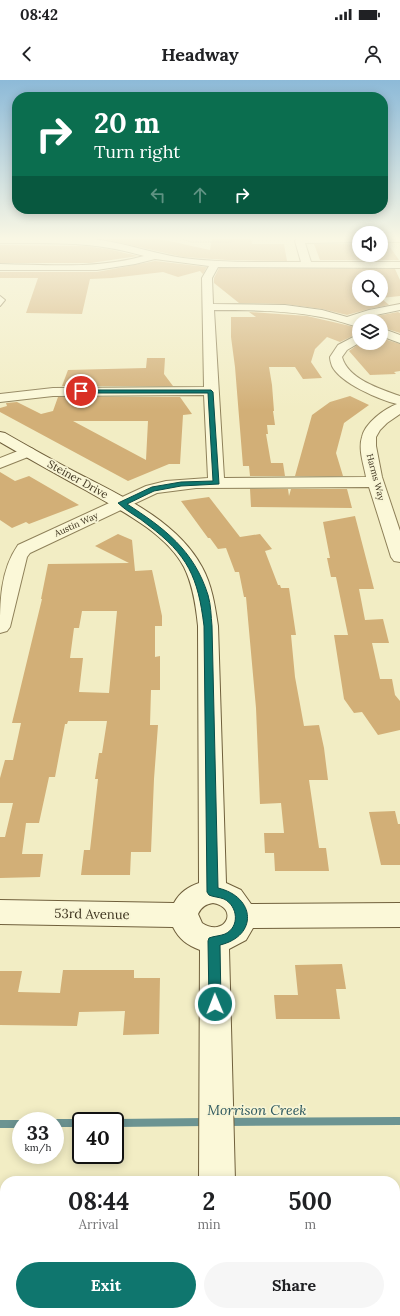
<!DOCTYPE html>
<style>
body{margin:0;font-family:Lora,serif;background:#f6f6f6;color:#202124;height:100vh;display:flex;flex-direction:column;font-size:15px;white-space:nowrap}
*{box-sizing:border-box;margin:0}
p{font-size:13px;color:#757577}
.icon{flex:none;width:22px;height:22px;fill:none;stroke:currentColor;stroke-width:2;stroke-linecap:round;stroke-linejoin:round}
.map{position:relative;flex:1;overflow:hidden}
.drawer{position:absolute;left:0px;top:1096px;width:400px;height:140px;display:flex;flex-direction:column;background:#fff;border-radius:16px 16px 0 0;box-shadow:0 2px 10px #0003}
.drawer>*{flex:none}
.banner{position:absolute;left:12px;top:12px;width:376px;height:122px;border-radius:16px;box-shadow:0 2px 10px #0003;background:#0b6e4f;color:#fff;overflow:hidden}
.tools{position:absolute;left:352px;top:146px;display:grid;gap:8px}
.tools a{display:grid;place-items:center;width:36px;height:36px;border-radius:50%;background:#fff;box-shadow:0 2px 10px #0003;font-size:20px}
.speed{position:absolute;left:12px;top:1032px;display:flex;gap:8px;font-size:20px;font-weight:700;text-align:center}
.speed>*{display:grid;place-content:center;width:52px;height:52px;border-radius:50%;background:#fff;box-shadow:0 2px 10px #0003;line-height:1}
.speed small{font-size:10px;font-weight:400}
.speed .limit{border:2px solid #111;border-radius:6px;background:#fff;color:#111}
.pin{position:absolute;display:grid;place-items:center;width:34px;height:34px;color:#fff;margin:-17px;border:2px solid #fff;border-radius:50%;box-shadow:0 1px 4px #0007}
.me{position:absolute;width:44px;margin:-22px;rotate:359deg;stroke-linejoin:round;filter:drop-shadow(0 0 3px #0008)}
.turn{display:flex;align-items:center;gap:14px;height:84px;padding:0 16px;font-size:18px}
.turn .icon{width:52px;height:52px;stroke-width:2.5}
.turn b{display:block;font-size:28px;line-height:34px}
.lanes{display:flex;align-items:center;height:38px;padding:0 16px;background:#0003;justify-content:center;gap:20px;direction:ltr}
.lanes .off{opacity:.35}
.eta{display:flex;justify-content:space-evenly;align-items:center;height:68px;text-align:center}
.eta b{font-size:24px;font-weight:700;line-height:28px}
.button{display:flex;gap:8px;margin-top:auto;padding:8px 16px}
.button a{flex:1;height:46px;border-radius:24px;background:#0f766e;color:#fff;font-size:16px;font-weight:700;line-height:46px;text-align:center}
.button a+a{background:#f6f6f6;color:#202124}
.status{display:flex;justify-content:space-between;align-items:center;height:28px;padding:0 20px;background:#fff;direction:ltr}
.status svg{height:11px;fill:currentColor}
header{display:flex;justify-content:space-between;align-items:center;height:52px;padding:0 16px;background:#fff;font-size:18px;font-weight:700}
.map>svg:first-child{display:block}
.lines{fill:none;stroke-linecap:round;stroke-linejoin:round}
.stream{stroke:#6c9492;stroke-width:8}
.building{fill:#d2af77;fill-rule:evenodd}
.lane-casing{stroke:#8e8059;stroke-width:2}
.street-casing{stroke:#8e8059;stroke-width:2}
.secondary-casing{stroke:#70603c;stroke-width:2}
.path{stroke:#8e8059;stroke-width:1;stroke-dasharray:1.5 1;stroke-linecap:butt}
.lane{fill:#fbf8d8;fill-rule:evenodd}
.street{fill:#fbf8d8;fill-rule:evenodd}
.secondary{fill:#fbf8d8;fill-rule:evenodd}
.route{fill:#0f766e;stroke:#0a4d48}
.labels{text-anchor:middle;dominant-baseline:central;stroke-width:3.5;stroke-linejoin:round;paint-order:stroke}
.far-street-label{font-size:9px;fill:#3d331e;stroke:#f8f5d5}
.street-label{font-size:11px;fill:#3d331e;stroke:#f8f5d5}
.near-street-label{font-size:13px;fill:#3d331e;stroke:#f8f5d5}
.near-water-label{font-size:14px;font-style:italic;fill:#2c575e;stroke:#f8f5d5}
</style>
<div class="status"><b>08:42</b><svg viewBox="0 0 49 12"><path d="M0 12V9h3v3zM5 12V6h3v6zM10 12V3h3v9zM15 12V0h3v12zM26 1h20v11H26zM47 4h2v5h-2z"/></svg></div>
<header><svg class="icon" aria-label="back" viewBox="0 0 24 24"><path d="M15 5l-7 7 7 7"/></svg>Headway<svg class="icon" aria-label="person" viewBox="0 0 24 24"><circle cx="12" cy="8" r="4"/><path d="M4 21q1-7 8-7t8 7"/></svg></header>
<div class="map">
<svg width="400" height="1236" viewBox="0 0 400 1236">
<rect width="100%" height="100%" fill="#f2edc4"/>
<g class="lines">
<g class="stream">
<path d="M226 1042 400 1041"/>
<path d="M55 1043H81"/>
<path d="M115 1043 206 1042"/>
<path d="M0 1044H21"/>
</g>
</g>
<g class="building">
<path d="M102 157H151L210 170 212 157H251L252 164H284L287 181 227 180 183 177 99 158Z"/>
<path d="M314 164H359V175H381V164H388L399 180H320Z"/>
<path d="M0 165 85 166 108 169 138 176 91 183H0Z"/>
<path d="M155 181 207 187 203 194 200 191 178 197 163 192 112 198 90 199 82 234 26 233 38 198H0V192H97Z"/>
<path d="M219 188 395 189 400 200V216L381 218V197H359V219L381 218 389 225 369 229 347 235 322 229 285 224 239 223 214 203V198Z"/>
<path d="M249 232 307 236 359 248V253L340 262 327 257 315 269 311 282 322 298 303 299 295 287H269L272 305 274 331H273L275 345H267L268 354H266L271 383H283L285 396H250L249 386H243L235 287 231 257V237H256Z"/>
<path d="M398 232 400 233V253L381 247V241H362L371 237Z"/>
<path d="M381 258 400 264V291L394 292 396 294 370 295 349 271 360 263H381Z"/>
<path d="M147 278H165L164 294 173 306H62L68 290 146 288Z"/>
<path d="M350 316 369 325 344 343 336 373 343 396H295L312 335 330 322Z"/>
<path d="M58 317H180L192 334 183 335 180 384H169L128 401 0 332V328L7 326 6 323 17 322 41 334 53 331ZM73 341H148L146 380Z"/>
<path d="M0 392 15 401 29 396 79 425 29 444 26 442 12 448 0 440Z"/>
<path d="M250 409H288L289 416 291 409H347L352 428 251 427Z"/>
<path d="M209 417 240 457 260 454 272 469 265 471 278 505H280L281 508H289L296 555H291L295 597 304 646 319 645 324 668 328 700H309L319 768H326L329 791H275L274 773H265L264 753H284L281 723 260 724 256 628 246 517H244L239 492H235L226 468 218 469 210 458H208L181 421Z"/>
<path d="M355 436 374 509H359L365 540 383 539 389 563H372L380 599H392L395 615 400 621V650L378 655 362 632 354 633 344 619 334 555H348L336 497H331L327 478H330L323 442Z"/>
<path d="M118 454 132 460 135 491 152 490 162 536V546H155V577L160 576V610H151L150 645H158L154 699 151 772H131L130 795H81L84 770H90L98 699H95L99 673H102L107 641H68L67 644H65L55 697H49L39 743H26L22 774H43L40 797 0 798V757H5L13 723H0V698L5 680H13L21 643H12L42 519H41L48 484 129 483 95 466ZM82 531H117L109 613 79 612 83 578H70L74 548H79Z"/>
<path d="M395 731 398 744H400V785H381L369 732Z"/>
<path d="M342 884 346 909H336L340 939H276L274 915H298L295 885Z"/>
<path d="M63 890H134V898H160L159 954 123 955 125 931 79 932 77 946 0 945V891H22L18 912 60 913Z"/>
</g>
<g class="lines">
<defs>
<path id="lane" d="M0 216 5 220 0 226Z"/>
<g id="street">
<path d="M0 157C33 157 67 155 100 160 128 164 155 174 183 178 222 183 262 182 301 182L295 161 297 159 307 157H359V162L305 163 311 182H400V188L218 187 212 198 213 224 285 225 322 230 347 237 369 230 400 224V230L371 236 359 240 361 241H359V247C346 244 334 239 321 237 285 230 249 230 214 230L224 398 366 397C364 385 358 370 362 357 365 343 384 329 397 324 380 320 340 303 332 286 331 283 330 280 330 277L338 265 359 254V263L347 270 342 277C348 299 380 309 400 316V334L387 343 380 350 376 357V366L382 397 400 451V482L394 481 391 477 369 407 196 408 157 413 30 473 27 477 10 547 7 551 0 553C0 522 0 491 18 465L146 406 166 401 208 398 204 315 53 316 0 322V314L53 308 204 307 202 198 209 186 155 179 135 184 97 190H0V184C48 185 98 189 144 176 96 161 50 163 0 163Z"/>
<rect x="381" y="157" width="19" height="5"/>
<path d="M381 248 400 255V263L381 256Z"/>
<path d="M28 367 33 369 36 372 33 375 0 388V378Z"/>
</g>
<g id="secondary">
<path d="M0 352 5 353C29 367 53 380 77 393 122 416 177 441 202 487 212 505 215 526 218 546L226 803 241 810 251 824 400 823V847L253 848 246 860 229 869 235 1101H199L200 870C187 865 179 859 173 847L0 844V820L174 823C180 812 188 807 199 803L198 546C196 526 193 505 184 487 166 453 120 430 87 411 58 395 29 379 0 362ZM213 823C240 828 225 858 202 843L198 834C201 827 206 824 213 823Z"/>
<path d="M202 1231H242L243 1236H203Z"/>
</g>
</defs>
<use href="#lane" class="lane-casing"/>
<use href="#street" class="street-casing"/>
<use href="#secondary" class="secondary-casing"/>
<path class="path" d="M176 157 191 162H232L231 157"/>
<use href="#lane" class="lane"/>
<use href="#street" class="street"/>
<use href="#secondary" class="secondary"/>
</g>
<linearGradient id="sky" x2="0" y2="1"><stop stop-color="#8dbad8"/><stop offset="0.48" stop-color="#f9f7e4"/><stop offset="1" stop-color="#f9f7e4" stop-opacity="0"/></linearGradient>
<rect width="400" height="330" fill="url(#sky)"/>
<path class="route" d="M79 310H211L213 312 219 404 181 406 154 411 127 424C164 448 194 470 208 515 211 525 211 536 212 546L218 808C256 817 258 856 220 865L221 924 219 928 215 930 211 928 209 924 208 861 209 858C214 856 220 856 225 854 240 847 238 826 224 819 219 817 213 817 209 815L207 812 204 546C198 497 188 475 148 445 139 437 127 432 118 423L152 407 181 402 213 401 208 313H81L79 312Z"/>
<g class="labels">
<g class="far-street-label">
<text transform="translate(376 397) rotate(75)">Harms Way</text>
<text transform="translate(76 444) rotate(-24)">Austin Way</text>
</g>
<g class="street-label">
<text transform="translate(78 399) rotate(29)">Steiner Drive</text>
</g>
<g class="near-street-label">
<text transform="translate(92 834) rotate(1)">53rd Avenue</text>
</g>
<g class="near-water-label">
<text x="257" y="1030">Morrison Creek</text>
</g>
</g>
</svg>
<div class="tools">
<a><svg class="icon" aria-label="sound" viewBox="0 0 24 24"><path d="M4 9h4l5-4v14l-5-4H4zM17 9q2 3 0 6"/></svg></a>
<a><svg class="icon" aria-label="search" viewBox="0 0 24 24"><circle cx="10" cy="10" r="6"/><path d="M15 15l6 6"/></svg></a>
<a><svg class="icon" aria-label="layers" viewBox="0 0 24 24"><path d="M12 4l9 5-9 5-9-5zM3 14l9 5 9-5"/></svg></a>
</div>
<div class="speed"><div>33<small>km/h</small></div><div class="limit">40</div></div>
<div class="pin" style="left:81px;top:311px;background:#d93025"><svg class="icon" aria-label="arrive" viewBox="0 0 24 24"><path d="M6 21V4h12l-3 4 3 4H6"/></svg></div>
<svg class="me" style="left:215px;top:924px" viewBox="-20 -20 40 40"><circle r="17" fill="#0f766e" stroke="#fff" stroke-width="3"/><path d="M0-11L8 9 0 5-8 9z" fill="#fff"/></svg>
<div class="banner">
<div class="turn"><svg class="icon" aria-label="right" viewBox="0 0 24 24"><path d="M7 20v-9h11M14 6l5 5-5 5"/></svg><div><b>20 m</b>Turn right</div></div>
<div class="lanes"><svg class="icon off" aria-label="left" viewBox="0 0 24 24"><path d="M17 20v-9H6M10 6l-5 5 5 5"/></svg><svg class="icon off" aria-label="ahead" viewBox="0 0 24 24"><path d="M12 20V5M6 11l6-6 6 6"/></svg><svg class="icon" aria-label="right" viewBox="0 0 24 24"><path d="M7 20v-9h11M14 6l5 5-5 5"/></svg></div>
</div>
<section class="drawer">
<div class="eta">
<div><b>08:44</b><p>Arrival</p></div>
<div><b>2</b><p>min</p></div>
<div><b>500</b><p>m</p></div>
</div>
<div class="button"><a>Exit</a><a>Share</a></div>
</section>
</div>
